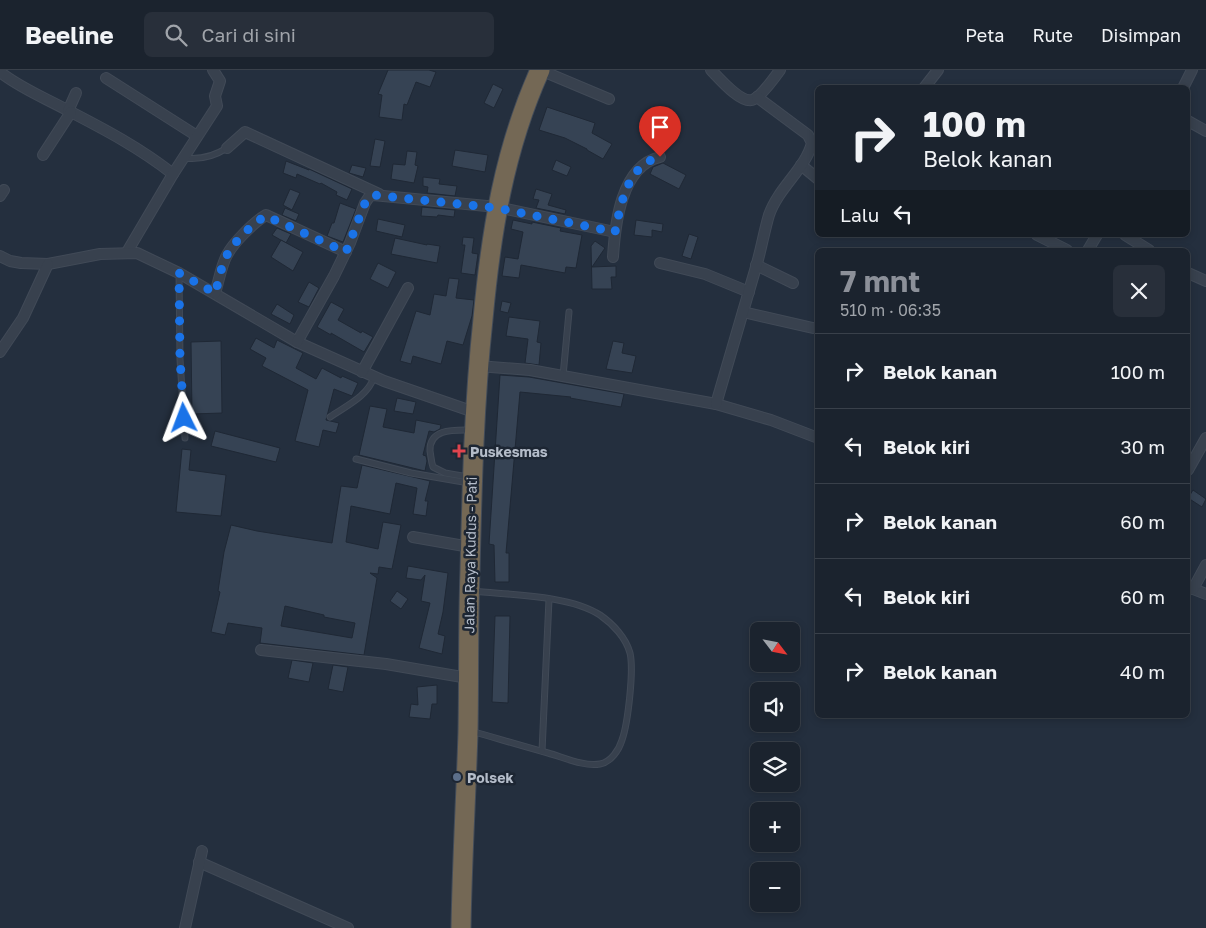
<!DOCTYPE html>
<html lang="id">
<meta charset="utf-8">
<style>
body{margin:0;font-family:"Golos Text",sans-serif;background:#282f3a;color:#f1f3f6;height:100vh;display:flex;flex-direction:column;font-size:19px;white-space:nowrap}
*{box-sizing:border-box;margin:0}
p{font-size:16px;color:#a0a4aa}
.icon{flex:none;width:28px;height:28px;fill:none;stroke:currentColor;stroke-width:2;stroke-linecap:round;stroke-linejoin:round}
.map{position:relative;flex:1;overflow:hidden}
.sheet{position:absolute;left:815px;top:178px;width:375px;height:470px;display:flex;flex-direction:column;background:#1b232e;border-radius:8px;box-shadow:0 2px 8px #0003,0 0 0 1px #39404a}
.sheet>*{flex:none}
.banner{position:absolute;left:815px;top:15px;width:375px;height:152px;border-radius:8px;box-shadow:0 2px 8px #0003,0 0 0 1px #39404a;background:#1b232e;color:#f1f3f6;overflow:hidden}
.needle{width:32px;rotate:122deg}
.buttons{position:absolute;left:750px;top:552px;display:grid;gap:10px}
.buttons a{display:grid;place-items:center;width:50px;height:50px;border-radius:8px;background:#1b232e;box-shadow:0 2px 8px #0003,0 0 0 1px #39404a;font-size:25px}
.pin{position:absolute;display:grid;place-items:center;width:42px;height:42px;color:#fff;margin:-51px -21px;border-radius:50% 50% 50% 0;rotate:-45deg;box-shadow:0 0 5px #0007}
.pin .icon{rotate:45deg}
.me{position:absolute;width:55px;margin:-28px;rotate:357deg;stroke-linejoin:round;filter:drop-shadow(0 0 4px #0008)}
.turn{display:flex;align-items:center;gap:18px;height:105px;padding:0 25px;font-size:22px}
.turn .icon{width:65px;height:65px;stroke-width:2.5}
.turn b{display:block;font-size:35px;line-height:42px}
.then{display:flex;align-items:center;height:48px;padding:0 25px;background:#0003;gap:10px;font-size:19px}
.round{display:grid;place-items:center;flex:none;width:52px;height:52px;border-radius:8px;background:#282f3a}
.overview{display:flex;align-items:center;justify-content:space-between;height:85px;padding:0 25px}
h1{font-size:30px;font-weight:700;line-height:38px;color:#8c9099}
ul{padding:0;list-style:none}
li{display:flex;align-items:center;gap:15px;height:75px;padding:0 25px;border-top:1px solid #39404a}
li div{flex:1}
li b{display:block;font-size:19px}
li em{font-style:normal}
header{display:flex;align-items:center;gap:30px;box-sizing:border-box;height:70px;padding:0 25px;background:#1b232e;border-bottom:1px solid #39404a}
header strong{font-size:24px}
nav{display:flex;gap:28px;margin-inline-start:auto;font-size:18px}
.search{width:350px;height:45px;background:#282f3a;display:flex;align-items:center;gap:12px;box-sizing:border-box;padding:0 18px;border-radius:8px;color:#a0a4aa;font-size:19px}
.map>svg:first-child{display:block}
.building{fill:#364354;stroke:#1f2835;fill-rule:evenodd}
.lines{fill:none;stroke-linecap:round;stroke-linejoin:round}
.lane-casing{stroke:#414a57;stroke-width:7}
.street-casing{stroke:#414a57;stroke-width:12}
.highway-casing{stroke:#434c59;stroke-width:21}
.lane{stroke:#38414e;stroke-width:5}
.street{stroke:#38414e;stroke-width:10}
.highway{stroke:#746855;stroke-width:19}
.route{stroke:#1a73e8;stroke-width:9;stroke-dasharray:0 16.2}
.health-dot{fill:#e0444e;stroke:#1d2633;stroke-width:2}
.service-dot{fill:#5c6f8a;stroke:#1d2633;stroke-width:2}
.labels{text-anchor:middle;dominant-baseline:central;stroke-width:5;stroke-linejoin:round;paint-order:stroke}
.poi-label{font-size:14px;font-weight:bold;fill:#b4bcc9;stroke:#1d2633;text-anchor:start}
.street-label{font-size:14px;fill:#b4bcc9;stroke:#1d2633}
</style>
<header>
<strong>Beeline</strong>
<div class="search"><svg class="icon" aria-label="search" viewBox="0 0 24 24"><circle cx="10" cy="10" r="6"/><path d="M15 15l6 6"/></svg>Cari di sini</div>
<nav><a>Peta</a><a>Rute</a><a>Disimpan</a></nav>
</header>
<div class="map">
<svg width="1206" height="858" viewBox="0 0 1206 858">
<rect width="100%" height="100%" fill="#242f3e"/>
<g class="building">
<path d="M388 0H429L436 2 430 17 416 12 407 35 404 34 402 50 379 47 382 25 378 24Z"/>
<path d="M493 14 503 19 494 38 484 33Z"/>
<path d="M547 37 595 53 592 63 612 74 603 89 587 80V79L565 68 539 60Z"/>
<path d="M375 69 385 71 380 97 370 96Z"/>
<path d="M455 80 488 85 485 102 452 96Z"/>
<path d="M407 81 417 82 415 95 418 96 414 113 391 109 393 94 405 95Z"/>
<path d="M556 90 571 97 567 106 552 100Z"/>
<path d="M286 91 309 100V99L352 119 347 130 336 125 337 122 321 113 320 114 297 104 296 108 283 103Z"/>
<path d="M663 93 686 105 679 119 650 104 653 97Z"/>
<path d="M352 95 366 98 363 107 349 103Z"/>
<path d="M423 107 440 109 439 114 457 116 455 126 427 123 428 117 423 116Z"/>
<path d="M290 119 300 123 292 140 283 135Z"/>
<path d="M536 119 552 124 548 135 566 140 565 144 536 138 539 130 533 129Z"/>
<path d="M340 133 356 139 343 172 327 166 332 153H334Z"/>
<path d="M422 137 455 140 454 147 438 145 437 147 421 146Z"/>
<path d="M285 138 299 144 296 151 282 145Z"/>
<path d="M378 149 405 155 402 167 376 161Z"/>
<path d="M513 150 532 154V152L561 158 560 161 582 165 576 198 566 197 565 203 521 195 519 208 502 206 505 187 518 189 523 162 511 159Z"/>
<path d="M636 150 663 154 662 162 652 160V167L634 165Z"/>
<path d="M277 158 291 164 286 173 272 165Z"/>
<path d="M689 164 698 167 691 189 682 186Z"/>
<path d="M463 167 474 168 472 183 478 184 475 205 461 203 465 175H462Z"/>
<path d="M395 168 427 175V174L440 176 437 193 391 184Z"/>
<path d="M281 170 303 182 293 201 271 187Z"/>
<path d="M595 171 605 178 592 197 616 196V207H611L612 219H592L591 176Z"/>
<path d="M378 193 396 202 388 218 370 209Z"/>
<path d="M449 208 459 209 456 228 474 230 472 246 463 275 447 271 441 294 413 286 411 294 400 291 416 241 430 245 434 224 446 226Z"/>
<path d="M309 212 319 218 309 237 298 232Z"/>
<path d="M502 231 511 233 508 243 500 241Z"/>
<path d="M331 232 344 239 338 250 361 263 362 261 373 267 364 282 331 263V265L317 257Z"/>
<path d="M277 234 294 245 290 254 271 244Z"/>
<path d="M509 247 540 251 537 272 541 273 539 295 525 293 528 269 506 266Z"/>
<path d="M256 268 274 278 277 270 303 283 296 298 316 309 322 298 341 308 342 306 358 313 352 326 334 319 326 350 339 353 336 363 323 360 319 377 295 371 308 320 262 296 266 288 250 279Z"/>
<path d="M221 271 222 343 192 344 191 272Z"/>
<path d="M613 271 624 273 622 283 636 286 632 303 606 299Z"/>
<path d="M500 305 529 307 624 324 621 337 570 328 571 327 520 322 506 483H509V512H495L494 475 489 474Z"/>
<path d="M397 328 416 332 413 344 394 341Z"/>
<path d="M370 336 387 339 383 357 414 363 416 350 441 355 440 359 434 362 429 361 423 385 426 386 427 391 425 401 359 385Z"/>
<path d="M215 361 280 378 276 392 211 376Z"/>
<path d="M182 379 191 380 189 400 226 405 221 446 176 442Z"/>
<path d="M362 395 430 411 425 431H428L426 446 413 444 417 418 396 413 390 444 351 436 346 472 378 479 383 452 401 455 392 499 379 497 378 504 370 503 377 508 364 585 260 573 262 558 228 553 225 565 211 562 220 522 218 521 224 482 231 455 257 461 332 473 341 416 357 418ZM285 536 324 545V547L355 553 352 568 281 556Z"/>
<path d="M1193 420 1206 429 1202 437 1188 428Z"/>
<path d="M408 496 448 503 443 542 438 564 445 566 442 584 419 578 430 533 421 531 425 505 421 510 406 508Z"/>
<path d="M397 521 408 529 401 539 390 531Z"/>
<path d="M495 546H510L508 633 492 632Z"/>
<path d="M292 590 313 593 309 612 288 608Z"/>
<path d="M333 595 348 597 343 622 328 619Z"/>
<path d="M437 615V634H432L430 649 409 647 411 634 418 635 417 617Z"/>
</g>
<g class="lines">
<defs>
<g id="lane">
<path d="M184 88C200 90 213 87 227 78"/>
<path d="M179 203 180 289 185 368"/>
<path d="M563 306 569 242"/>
<path d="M330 347C346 336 368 326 374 307"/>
<path d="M356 389 411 403 469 413"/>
<path d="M468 407 445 403 433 397C431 391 431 386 430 381 429 358 455 360 471 360"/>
<path d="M471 661C496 668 522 676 548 683 563 687 584 697 600 694 611 692 619 680 622 670 628 653 634 600 630 583 626 568 613 554 600 545 569 525 510 525 473 521"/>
<path d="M542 681 549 529"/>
</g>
<g id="street">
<path d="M540 0 609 29"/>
<path d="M711 0C719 8 740 33 752 30 760 28 775 7 780 0"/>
<path d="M0 2C20 18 45 28 67 40 104 59 140 78 173 104"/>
<path d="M106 8 197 66"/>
<path d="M924 18 938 0"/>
<path d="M1183 18 1192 0"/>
<path d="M68 41 76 23"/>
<path d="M1188 51 1206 61"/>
<path d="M227 78 245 62 379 124"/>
<path d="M43 85 71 42"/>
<path d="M801 95 818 109"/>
<path d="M0 126 4 120"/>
<path d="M1037 165 1067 180"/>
<path d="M1125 165 1149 180"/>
<path d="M1088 180 1097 165"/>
<path d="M127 182 173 104 217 36 215 26 220 11 213 0"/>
<path d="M0 186 10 191 21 193 48 194 100 184 137 183 179 203 297 272 384 311 474 342"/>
<path d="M613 187C615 154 621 96 660 87"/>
<path d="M660 193 705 204 749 222"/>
<path d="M756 195 793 213"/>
<path d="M1188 203 1206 211"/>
<path d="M215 223C219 211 221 196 227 185 233 173 254 152 266 145L346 182"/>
<path d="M743 242 813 258"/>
<path d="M297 272 334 206 350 173 365 133 369 127 373 125 497 137 615 162"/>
<path d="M0 282 23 248 48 194"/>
<path d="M478 296 530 300 716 334 771 350 818 368"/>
<path d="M362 302 408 218"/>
<path d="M716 334C729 288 743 243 756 197 761 180 764 162 769 145 778 118 806 98 812 73L808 65 757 27"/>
<path d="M1188 400 1206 368"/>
<path d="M413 467 470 477"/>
<path d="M1188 517 1206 524"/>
<path d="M1193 519 1206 495"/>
<path d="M261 580 386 594 468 608"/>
<path d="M199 792 348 858"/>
<path d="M185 858 202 781"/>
</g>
<path id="highway" d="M461 858C462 793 466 727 468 662 469 608 468 555 470 501 472 417 474 333 483 249 491 162 504 80 540 0"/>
</defs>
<use href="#lane" class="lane-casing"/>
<use href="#street" class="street-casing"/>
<use href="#highway" class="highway-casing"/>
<use href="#lane" class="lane"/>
<use href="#street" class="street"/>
<use href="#highway" class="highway"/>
</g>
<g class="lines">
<path class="route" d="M184 348 180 289 179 203 215 223C219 211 221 196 227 185 233 173 254 152 266 146L346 182 365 133 369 127 373 125 497 138 615 162C621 134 627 95 660 87"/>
</g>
<path class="health-dot" d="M456.5 373.5h5v5h5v5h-5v5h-5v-5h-5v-5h5z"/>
<circle class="service-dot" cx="457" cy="707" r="5"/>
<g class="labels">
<g class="poi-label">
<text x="470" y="381">Puskesmas</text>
<text x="467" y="707">Polsek</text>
</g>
<g class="street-label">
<text transform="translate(470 485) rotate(-89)">Jalan Raya Kudus - Pati</text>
</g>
</g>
</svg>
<div class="buttons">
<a><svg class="needle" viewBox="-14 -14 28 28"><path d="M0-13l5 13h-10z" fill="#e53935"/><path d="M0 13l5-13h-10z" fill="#a0a4aa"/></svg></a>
<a><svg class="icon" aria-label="sound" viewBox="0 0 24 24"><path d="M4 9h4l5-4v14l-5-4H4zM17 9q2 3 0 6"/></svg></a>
<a><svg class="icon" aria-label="layers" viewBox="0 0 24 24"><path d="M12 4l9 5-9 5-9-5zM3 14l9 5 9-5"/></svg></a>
<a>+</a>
<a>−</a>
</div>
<div class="pin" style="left:660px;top:87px;background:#d93025"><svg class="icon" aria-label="arrive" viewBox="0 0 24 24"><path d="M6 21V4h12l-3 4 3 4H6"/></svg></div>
<svg class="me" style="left:184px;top:348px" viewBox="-20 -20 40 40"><path d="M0-17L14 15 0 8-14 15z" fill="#1a73e8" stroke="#fff" stroke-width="4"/></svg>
<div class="banner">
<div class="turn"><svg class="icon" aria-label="right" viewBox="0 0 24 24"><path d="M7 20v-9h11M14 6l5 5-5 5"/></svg><div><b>100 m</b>Belok kanan</div></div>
<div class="then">Lalu<svg class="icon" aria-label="left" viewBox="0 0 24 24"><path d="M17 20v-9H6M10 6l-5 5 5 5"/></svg></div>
</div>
<section class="sheet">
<div class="overview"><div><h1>7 mnt</h1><p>510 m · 06:35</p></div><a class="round"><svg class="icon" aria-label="close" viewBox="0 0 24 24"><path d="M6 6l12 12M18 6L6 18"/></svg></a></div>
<ul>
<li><svg class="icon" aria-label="right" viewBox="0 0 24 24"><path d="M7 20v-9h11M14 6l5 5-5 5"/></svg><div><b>Belok kanan</b></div><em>100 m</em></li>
<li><svg class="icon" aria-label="left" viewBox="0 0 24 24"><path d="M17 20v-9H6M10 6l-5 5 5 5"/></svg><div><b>Belok kiri</b></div><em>30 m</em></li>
<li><svg class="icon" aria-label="right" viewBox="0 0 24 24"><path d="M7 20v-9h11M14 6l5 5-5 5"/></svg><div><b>Belok kanan</b></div><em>60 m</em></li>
<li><svg class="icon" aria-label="left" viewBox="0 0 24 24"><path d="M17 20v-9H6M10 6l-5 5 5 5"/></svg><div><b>Belok kiri</b></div><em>60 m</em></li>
<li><svg class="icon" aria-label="right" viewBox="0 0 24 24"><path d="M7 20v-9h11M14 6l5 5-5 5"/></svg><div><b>Belok kanan</b></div><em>40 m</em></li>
</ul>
</section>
</div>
